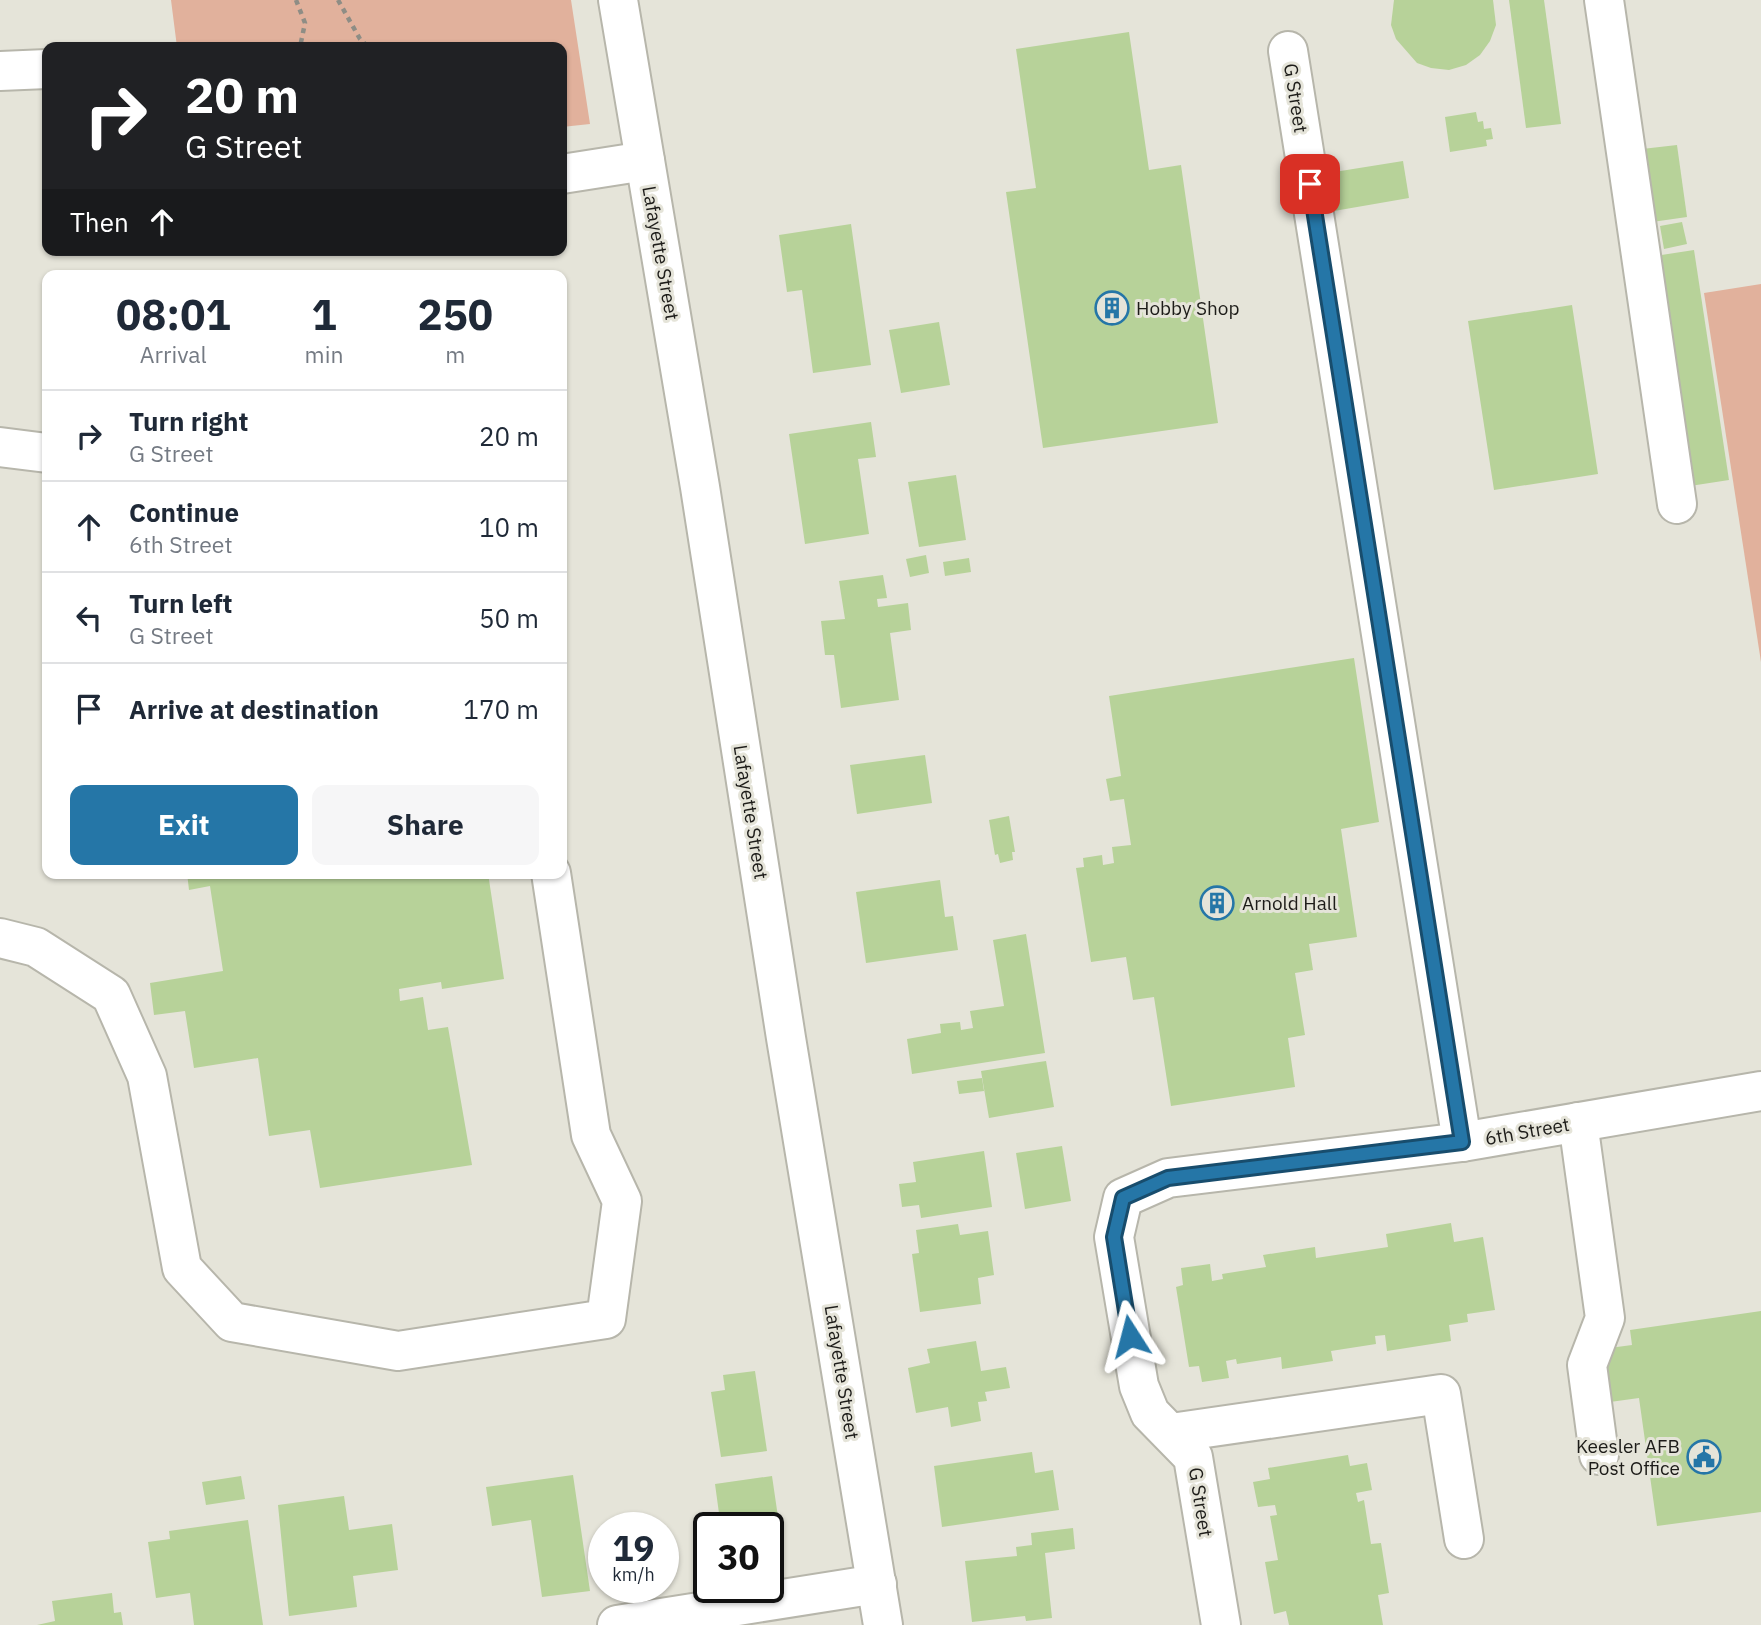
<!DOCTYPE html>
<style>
body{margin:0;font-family:"IBM Plex Sans",sans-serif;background:#f6f6f7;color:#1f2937;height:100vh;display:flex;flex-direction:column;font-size:26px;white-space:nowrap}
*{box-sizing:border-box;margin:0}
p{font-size:23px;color:#747a83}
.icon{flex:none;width:38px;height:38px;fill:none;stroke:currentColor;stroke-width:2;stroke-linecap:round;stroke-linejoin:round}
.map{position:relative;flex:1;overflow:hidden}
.drawer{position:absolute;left:42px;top:270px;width:525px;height:609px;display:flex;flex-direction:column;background:#fff;border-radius:14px;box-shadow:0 2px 5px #0004}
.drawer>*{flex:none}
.hud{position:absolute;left:42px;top:42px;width:525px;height:214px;border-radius:14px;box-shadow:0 2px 5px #0004;background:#202124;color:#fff;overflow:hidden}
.speed{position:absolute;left:588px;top:1512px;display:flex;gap:14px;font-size:35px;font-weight:700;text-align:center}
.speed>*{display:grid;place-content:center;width:91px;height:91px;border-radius:50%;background:#fff;box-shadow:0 2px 5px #0004;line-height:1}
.speed small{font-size:18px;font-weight:400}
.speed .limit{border:4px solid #111;border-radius:10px;background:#fff;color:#111}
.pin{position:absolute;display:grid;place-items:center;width:60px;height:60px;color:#fff;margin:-30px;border-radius:14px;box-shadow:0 4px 10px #0006}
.me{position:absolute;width:77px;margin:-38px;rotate:351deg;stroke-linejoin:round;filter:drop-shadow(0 0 5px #0008)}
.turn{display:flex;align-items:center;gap:24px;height:147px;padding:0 28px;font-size:32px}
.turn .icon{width:91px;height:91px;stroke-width:2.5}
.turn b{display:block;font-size:49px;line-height:60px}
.then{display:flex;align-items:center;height:66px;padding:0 28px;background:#0003;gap:14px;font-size:26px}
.eta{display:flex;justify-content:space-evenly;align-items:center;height:119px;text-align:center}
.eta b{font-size:42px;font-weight:700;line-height:49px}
.primary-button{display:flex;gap:14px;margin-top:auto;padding:14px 28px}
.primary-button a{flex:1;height:80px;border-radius:14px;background:#2576a7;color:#fff;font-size:28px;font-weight:700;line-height:80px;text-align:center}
.primary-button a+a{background:#f6f6f7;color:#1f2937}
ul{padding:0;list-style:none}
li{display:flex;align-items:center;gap:21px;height:91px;padding:0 28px;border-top:2px solid #e0e1e3}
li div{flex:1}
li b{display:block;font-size:26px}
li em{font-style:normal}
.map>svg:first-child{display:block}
.green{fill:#e1b19c}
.building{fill:#b7d299}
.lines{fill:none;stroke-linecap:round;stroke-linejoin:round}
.minor-casing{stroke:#b7b6ab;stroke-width:42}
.path{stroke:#8e8d85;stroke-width:4.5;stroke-dasharray:5 5;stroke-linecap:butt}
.minor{stroke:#fff;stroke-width:38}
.route-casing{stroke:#184d6d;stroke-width:18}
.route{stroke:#2576a7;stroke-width:12}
.labels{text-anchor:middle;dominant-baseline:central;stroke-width:6;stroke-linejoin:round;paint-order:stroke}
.street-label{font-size:19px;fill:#1d1c19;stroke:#e5e4d9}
.poi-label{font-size:19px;fill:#1d1c19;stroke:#e5e4d9;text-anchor:start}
</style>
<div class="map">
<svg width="1761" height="1625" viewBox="0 0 1761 1625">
<rect width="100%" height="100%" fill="#e5e4d9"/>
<g class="green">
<path d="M171 0H571L590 124 562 127V47H177Z"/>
<path d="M1761 284V662L1704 293Z"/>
</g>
<g class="building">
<path d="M1394 0H1493L1496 25 1490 41 1480 55 1466 65 1449 70 1431 68 1417 63 1396 39 1391 25Z"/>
<path d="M1509 0H1544L1561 124 1526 128Z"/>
<path d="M1129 32 1149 170 1181 165 1218 423 1043 448 1006 192 1036 188 1016 49Z"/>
<path d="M1476 112 1478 122 1483 121 1484 129 1491 128 1493 139 1486 140 1487 146 1450 152 1445 117Z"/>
<path d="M1677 145 1687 217 1652 222 1642 149Z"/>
<path d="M1403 161 1409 198 1334 211 1328 173Z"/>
<path d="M1682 222 1687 244 1664 249 1660 226Z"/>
<path d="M851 224 871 365 813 373 802 290 787 292 779 235Z"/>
<path d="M1694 250 1729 480 1690 486 1655 256Z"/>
<path d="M1572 305 1598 474 1494 490 1468 321Z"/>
<path d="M939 322 950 385 901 393 889 330Z"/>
<path d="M871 422 876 457 858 459 869 534 805 544 789 434Z"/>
<path d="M956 475 966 540 919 547 908 482Z"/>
<path d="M926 555 929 573 910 577 906 559Z"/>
<path d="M969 558 971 572 945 576 943 562Z"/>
<path d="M883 575 887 598 877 599 878 607 908 603 911 630 890 633 899 700 841 708 834 655H825L821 621 845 619 839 581Z"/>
<path d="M1354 658 1379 822 1341 829 1357 937 1309 944 1313 970 1295 973 1305 1035 1288 1038 1295 1087 1171 1106 1154 997 1133 1000 1126 957 1091 962 1076 868 1084 867 1083 858 1102 855 1103 865 1114 863 1112 847 1131 845 1124 799 1110 801 1106 779 1121 776 1109 696Z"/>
<path d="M925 755 932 803 857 814 850 765Z"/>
<path d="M1009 816 1015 852H1012L1013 860 1000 863 998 854 995 855 989 820Z"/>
<path d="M187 873H488L504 979 442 989 441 982 399 989 400 1001 423 997 428 1030 448 1027 472 1165 320 1188 310 1130 269 1136 258 1058 194 1068 185 1011 154 1015 150 983 223 971 210 886 189 890Z"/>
<path d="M940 880 945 917 953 916 958 950 866 963 856 892Z"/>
<path d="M1026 934 1045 1053 912 1074 907 1039 941 1033 940 1024 960 1022 961 1030 973 1028 970 1011 1004 1006 993 940Z"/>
<path d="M1046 1061 1054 1107 989 1118 981 1071Z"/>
<path d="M982 1078 984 1091 959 1094 957 1081Z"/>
<path d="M1062 1146 1071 1201 1025 1209 1016 1153Z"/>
<path d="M984 1151 992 1207 921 1218 919 1205 902 1207 899 1184 916 1182 913 1162Z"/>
<path d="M1451 1223 1454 1242 1483 1237 1495 1310 1467 1314 1468 1322 1449 1325 1451 1341 1387 1351 1385 1335 1375 1336 1376 1344 1331 1351 1333 1361 1282 1369 1281 1357 1237 1364 1236 1359 1226 1361 1229 1378 1202 1382 1199 1366 1189 1367 1176 1287 1183 1285 1181 1268 1210 1264 1212 1281 1223 1279 1222 1274 1266 1267 1263 1255 1315 1247 1316 1258 1388 1247 1386 1234Z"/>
<path d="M958 1224 960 1235 988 1231 994 1275 978 1278 981 1304 920 1312 912 1254 919 1253 916 1230Z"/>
<path d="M1761 1311V1512L1657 1526 1639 1398 1610 1402 1602 1349 1632 1345 1630 1330Z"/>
<path d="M976 1341 981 1371 1006 1367 1010 1388 985 1392 987 1401 978 1402 981 1421 951 1427 948 1407 916 1413 908 1368 930 1363 927 1349Z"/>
<path d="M755 1371 767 1451 721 1457 711 1392 725 1390 723 1375Z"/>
<path d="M1032 1452 1035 1473 1053 1470 1059 1510 942 1527 934 1466Z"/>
<path d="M1348 1455 1350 1466 1367 1463 1372 1490 1356 1493 1358 1502 1364 1500 1371 1544 1381 1543 1389 1593 1378 1595 1383 1625H1289L1286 1611 1274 1614 1265 1562 1278 1560 1270 1516 1277 1515 1275 1505 1258 1507 1253 1482 1270 1479 1268 1468Z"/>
<path d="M573 1475 590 1591 542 1597 531 1520 492 1526 486 1487Z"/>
<path d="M241 1476 245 1499 206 1505 202 1482Z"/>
<path d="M772 1476 778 1517 763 1520 765 1528H721L715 1484Z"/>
<path d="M344 1496 349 1530 392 1524 398 1570 353 1576 357 1607 289 1616 278 1505Z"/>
<path d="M248 1520 263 1625H194L190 1593 156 1598 148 1542 170 1539 169 1531Z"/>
<path d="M1073 1528 1075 1549 1045 1553 1052 1618 1026 1621 1025 1616 972 1622 965 1561 1017 1556 1016 1547 1032 1545 1031 1533Z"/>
<path d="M112 1593 114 1613 121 1612 123 1625H37L55 1621 52 1601Z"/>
</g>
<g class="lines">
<defs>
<g id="minor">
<path d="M618 0 700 487 786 1038 883 1625"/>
<path d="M1604 0 1677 504"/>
<path d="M1288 51 1462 1142"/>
<path d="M0 71 47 69"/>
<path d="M562 174 645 161"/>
<path d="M0 447 47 453"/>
<path d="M0 938 36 947 111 995 147 1076 182 1268 232 1322 398 1351 606 1319 622 1201 591 1135 551 873"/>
<path d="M1578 1122 1605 1318 1587 1365 1599 1455"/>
<path d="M1171 1433 1441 1394 1464 1539"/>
<path d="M617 1625 877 1584"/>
<path d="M1221 1625 1193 1457 1150 1413 1139 1386 1114 1237 1123 1198 1168 1178 1462 1142 1761 1091"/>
</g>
</defs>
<use href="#minor" class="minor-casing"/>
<g class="path">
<path d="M296 0 305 23 300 47"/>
<path d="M338 0 360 39 368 47"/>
</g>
<use href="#minor" class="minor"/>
</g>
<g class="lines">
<defs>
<path id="route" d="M1130 1336 1114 1237 1123 1198 1168 1178 1462 1142 1310 184"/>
</defs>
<use href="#route" class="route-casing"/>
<use href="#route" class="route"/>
</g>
<defs>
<symbol id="building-ring" viewBox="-11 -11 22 22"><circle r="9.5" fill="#e5e4d9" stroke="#2576a7" stroke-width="1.5"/><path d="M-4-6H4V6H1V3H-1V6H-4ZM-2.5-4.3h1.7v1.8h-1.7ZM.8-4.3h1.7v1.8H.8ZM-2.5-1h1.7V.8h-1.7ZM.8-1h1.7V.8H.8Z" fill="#2576a7"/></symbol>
<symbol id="civic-ring" viewBox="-11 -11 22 22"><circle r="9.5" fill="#e5e4d9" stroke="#2576a7" stroke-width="1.5"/><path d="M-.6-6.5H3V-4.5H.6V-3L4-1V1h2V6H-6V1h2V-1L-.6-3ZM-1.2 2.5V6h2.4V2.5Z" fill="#2576a7"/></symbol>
</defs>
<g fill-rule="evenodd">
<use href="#building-ring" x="1093" y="289" width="38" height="38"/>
<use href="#building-ring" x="1198" y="884" width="38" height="38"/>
<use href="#civic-ring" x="1685" y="1438" width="38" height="38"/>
</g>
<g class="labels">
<g class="street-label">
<text transform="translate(1296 98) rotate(81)">G Street</text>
<text transform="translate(661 253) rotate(80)">Lafayette Street</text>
<text transform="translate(751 812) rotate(81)">Lafayette Street</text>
<text transform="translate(1527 1131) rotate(-10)">6th Street</text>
<text transform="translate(842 1372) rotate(81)">Lafayette Street</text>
<text transform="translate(1201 1502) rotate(81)">G Street</text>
</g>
<g class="poi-label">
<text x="1136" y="308">Hobby Shop</text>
<text x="1242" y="903">Arnold Hall</text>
<text x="1680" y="1446" text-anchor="end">Keesler AFB<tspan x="1680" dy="22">Post Office</tspan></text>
</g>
</g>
</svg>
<div class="speed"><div>19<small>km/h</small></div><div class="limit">30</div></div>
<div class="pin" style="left:1310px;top:184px;background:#d93025"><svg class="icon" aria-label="arrive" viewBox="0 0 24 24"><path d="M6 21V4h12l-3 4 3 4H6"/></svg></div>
<svg class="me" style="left:1130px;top:1336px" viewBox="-20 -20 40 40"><path d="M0-17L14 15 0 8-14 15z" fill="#2576a7" stroke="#fff" stroke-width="4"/></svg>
<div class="hud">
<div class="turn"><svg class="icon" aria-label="right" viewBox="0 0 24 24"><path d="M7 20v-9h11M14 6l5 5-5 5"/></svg><div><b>20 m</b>G Street</div></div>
<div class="then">Then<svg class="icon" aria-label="ahead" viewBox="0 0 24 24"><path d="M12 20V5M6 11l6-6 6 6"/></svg></div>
</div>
<section class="drawer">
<div class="eta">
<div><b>08:01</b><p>Arrival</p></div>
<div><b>1</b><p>min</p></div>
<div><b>250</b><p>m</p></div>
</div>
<ul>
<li><svg class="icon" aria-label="right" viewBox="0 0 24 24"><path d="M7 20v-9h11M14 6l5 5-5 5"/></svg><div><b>Turn right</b><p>G Street</p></div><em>20 m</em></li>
<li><svg class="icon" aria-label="ahead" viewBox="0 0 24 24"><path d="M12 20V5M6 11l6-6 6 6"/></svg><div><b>Continue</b><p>6th Street</p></div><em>10 m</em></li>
<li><svg class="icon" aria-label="left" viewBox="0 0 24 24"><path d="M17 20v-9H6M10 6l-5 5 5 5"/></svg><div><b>Turn left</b><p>G Street</p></div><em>50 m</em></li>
<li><svg class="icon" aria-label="arrive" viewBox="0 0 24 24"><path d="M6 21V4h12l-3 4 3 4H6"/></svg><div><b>Arrive at destination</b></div><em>170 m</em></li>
</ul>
<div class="primary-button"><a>Exit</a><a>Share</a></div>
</section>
</div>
